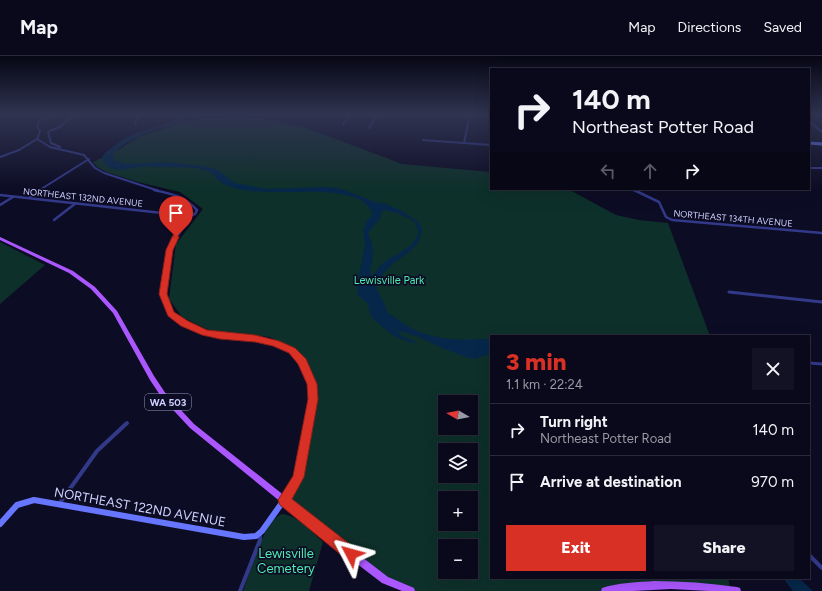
<!DOCTYPE html>
<meta charset="utf-8">
<style>
body{margin:0;font-family:Figtree,sans-serif;background:#131225;color:#f1f3f6;height:100vh;display:flex;flex-direction:column;font-size:15px;white-space:nowrap}
*{box-sizing:border-box;margin:0}
p{font-size:13px;color:#999aa3}
.icon{flex:none;width:22px;height:22px;fill:none;stroke:currentColor;stroke-width:2;stroke-linecap:round;stroke-linejoin:round}
.map{position:relative;flex:1;overflow:hidden}
.details{position:absolute;left:490px;top:279px;width:320px;height:244px;display:flex;flex-direction:column;background:#0a091c;border-radius:0px;box-shadow:0 4px 16px #0002,0 0 0 1px #2a2a3b}
.details>*{flex:none}
.guide{position:absolute;left:490px;top:12px;width:320px;height:122px;border-radius:0px;box-shadow:0 4px 16px #0002,0 0 0 1px #2a2a3b;background:#0a091c;color:#f1f3f6;overflow:hidden}
.needle{width:26px;rotate:280deg}
.buttons{position:absolute;left:438px;top:339px;display:grid;gap:8px}
.buttons a{display:grid;place-items:center;width:40px;height:40px;border-radius:0px;background:#0a091c;box-shadow:0 4px 16px #0002,0 0 0 1px #2a2a3b;font-size:20px}
.pin{position:absolute;display:grid;place-items:center;width:34px;height:34px;color:#fff;margin:-41px -17px;border-radius:50% 50% 50% 0;rotate:-45deg;box-shadow:0 0 4px #0007}
.pin .icon{rotate:45deg}
.me{position:absolute;width:44px;margin:-22px;rotate:309deg;stroke-linejoin:round;filter:drop-shadow(0 0 3px #0008)}
.turn{display:flex;align-items:center;gap:14px;height:84px;padding:0 16px;font-size:18px}
.turn .icon{width:52px;height:52px;stroke-width:2.5}
.turn b{display:block;font-size:28px;line-height:34px}
.lanes{display:flex;align-items:center;height:38px;padding:0 16px;background:#0003;justify-content:center;gap:20px;direction:ltr}
.lanes .off{opacity:.35}
.round{display:grid;place-items:center;flex:none;width:42px;height:42px;border-radius:0px;background:#131225}
.overview{display:flex;align-items:center;justify-content:space-between;height:68px;padding:0 16px}
h1{font-size:24px;font-weight:800;line-height:30px;color:#d93025}
.action{display:flex;gap:8px;margin-top:auto;padding:8px 16px}
.action a{flex:1;height:46px;border-radius:0px;background:#d93025;color:#fff;font-size:16px;font-weight:800;line-height:46px;text-align:center}
.action a+a{background:#131225;color:#f1f3f6}
ul{padding:0;list-style:none}
li{display:flex;align-items:center;gap:12px;height:52px;padding:0 16px;border-top:1px solid #2a2a3b}
li div{flex:1}
li b{display:block;font-size:15px}
li em{font-style:normal}
header{display:flex;align-items:center;gap:24px;box-sizing:border-box;height:56px;padding:0 20px;background:#0a091c;border-bottom:1px solid #2a2a3b}
header strong{font-size:19px}
nav{display:flex;gap:22px;margin-inline-start:auto;font-size:14px}
.map>svg:first-child{display:block}
.green{fill:#0e302a;fill-rule:evenodd}
.water{fill:#06274a;fill-rule:evenodd}
.lines{fill:none;stroke-linecap:round;stroke-linejoin:round}
.river{fill:#06274a;fill-rule:evenodd}
.street-far3{stroke:#323989;stroke-width:2}
.street-far2{stroke:#323989;stroke-width:2.5}
.street-far1{stroke:#323989;stroke-width:3}
.street{stroke:#323989;stroke-width:4}
.secondary-far1{stroke:#6776ff;stroke-width:3}
.secondary{stroke:#6776ff;stroke-width:6}
.primary{fill:#ab57ff;fill-rule:evenodd}
.route{fill:#d93025;stroke:#8d1f18}
.labels{text-anchor:middle;dominant-baseline:central;stroke-width:3.5;stroke-linejoin:round;paint-order:stroke}
.far-street-label{font-size:9px;fill:#d0d0ff;stroke:#0d0c25}
.shield{fill:#0d0c25;stroke:#9695be;stroke-width:1}
.shield-label{font-size:10px;font-weight:bold;fill:#d0d0ff}
.park-label{font-size:11px;fill:#4fecb1;stroke:#0d0c25}
.near-street-label{font-size:13px;fill:#d0d0ff;stroke:#0d0c25}
.near-park-label{font-size:13px;fill:#4fecb1;stroke:#0d0c25}
</style>
<header>
<strong>Map</strong>
<nav><a>Map</a><a>Directions</a><a>Saved</a></nav>
</header>
<div class="map">
<svg width="822" height="535" viewBox="0 0 822 535">
<rect width="100%" height="100%" fill="#0d0c25"/>
<g class="green">
<path d="M232 60 263 63 304 71 402 108 491 116V133H568L616 159 639 164 668 167 710 280H491V522H728L730 532 691 530 605 535H411L396 529 284 444 297 429 315 342 314 327 304 304 295 294 270 281 209 274 182 261 169 243 176 188 203 153 180 136 138 126 106 116 97 111 93 106 118 94 137 82 184 65ZM445 346H471V372H445ZM445 394H471V420H445ZM445 442H471V468H445ZM445 490H471V516H445Z"/>
<path d="M0 186 45 209 0 248Z"/>
<path d="M282 458C298 460 312 476 323 486L309 535H243C250 517 263 465 282 458Z"/>
</g>
<g class="water">
<path d="M178 58H187L185 62 179 66C161 73 122 82 113 100L115 105 128 108 166 106 202 110 216 113 235 127 265 133 329 131 341 133 376 146 386 148 402 155 417 165 422 172 421 179 418 187 409 196 390 210 383 218 376 231 385 249 387 256C395 261 402 267 411 272 435 285 464 284 491 283V298L474 303 466 301 442 292 402 273 394 271 402 280 417 286 412 287 394 280 380 269 370 259 368 248 358 239 357 228 365 190 363 174 366 166 373 158C370 152 365 146 359 143 326 129 274 141 238 133 231 131 224 129 219 125 216 122 213 119 210 116 201 110 171 111 159 111 153 111 147 110 141 111 130 112 105 120 102 101L105 97C115 89 127 80 140 76 153 71 166 70 178 61ZM384 154 397 157 414 165 419 176C414 192 399 196 386 205 381 208 377 214 373 219H371C369 212 373 206 373 199 373 191 371 184 368 177L381 161V156Z"/>
<path d="M783 522H799L813 535H793Z"/>
</g>
<g class="lines">
<path class="river" d="M394 266 403 273 417 277 418 278 415 280 399 275 391 268Z"/>
<g class="street-far3">
<path d="M55 58 39 65 37 71 40 75 37 83 50 91 84 99 95 112 104 117 159 135"/>
<path d="M135 58 138 60 135 68"/>
<path d="M809 65 822 76"/>
<path d="M343 69 350 58"/>
<path d="M369 72 378 58"/>
<path d="M423 84 491 89"/>
<path d="M464 87 470 58"/>
<path d="M60 91 51 87 48 76 61 70 75 58"/>
<path d="M0 101 19 94 37 83"/>
<path d="M809 112H822"/>
<path d="M631 133 636 135"/>
<path d="M38 135 89 103"/>
</g>
<g class="street-far2">
<path d="M154 134C175 139 182 139 197 154L195 158 189 160"/>
<path d="M634 134 659 146 666 161 672 164 822 177"/>
<path d="M0 139 189 160"/>
<path d="M30 141 40 134"/>
<path d="M0 149 13 141"/>
<path d="M54 164 76 147"/>
<path d="M163 235C166 222 166 206 170 193 174 181 185 173 189 160"/>
</g>
<g class="street-far1">
<path d="M164 234C162 245 169 256 178 262 186 268 195 273 204 277 221 282 239 279 256 282 267 284 280 287 290 293 304 301 313 327 313 341 313 349 310 358 309 365"/>
<path d="M729 236 822 246"/>
<path d="M809 307 822 308"/>
</g>
<g class="street">
<path d="M285 444 298 421 309 364"/>
<path d="M59 448 97 395 127 367"/>
<path d="M809 499 822 512"/>
<path d="M240 535 260 484V478"/>
</g>
<path class="secondary-far1" d="M809 87 822 88"/>
<path class="secondary" d="M0 468 17 449 34 444 244 481 256 480 262 475 284 444"/>
<g class="primary">
<path d="M0 181 73 215 95 231 117 255 154 320 166 338 194 368 358 498 388 521 414 532 415 535H402L382 527 352 504 190 372 162 342 150 324 113 257 91 233 69 217 0 184Z"/>
<path d="M654 525C682 525 709 527 737 531L740 532 741 535H709L671 533 633 535H601L602 532C616 527 640 526 654 525Z"/>
</g>
</g>
<linearGradient id="sky" x2="0" y2="1"><stop stop-color="#070714"/><stop offset="0.44" stop-color="#2f3451"/><stop offset="1" stop-color="#2f3451" stop-opacity="0"/></linearGradient>
<rect width="822" height="133" fill="url(#sky)"/>
<path class="route" d="M173 179H178L179 181 173 194 167 238 174 256 188 265 207 274 255 279 279 285 295 292 306 303 317 328 318 343 304 421 292 443 356 493 358 498 356 503 351 505 346 503 280 449 278 444 293 420 308 343 307 328 298 308 289 297 273 290 255 286 220 283 202 279 181 270 168 260 159 238 166 194Z"/>
<g class="labels">
<g class="far-street-label">
<text transform="translate(83 141) rotate(6)">NORTHEAST 132ND AVENUE</text>
<text transform="translate(733 162) rotate(5)">NORTHEAST 134TH AVENUE</text>
</g>
<rect class="shield" x="145" y="338" width="46" height="16" rx="3"/>
<g class="shield-label">
<text x="168" y="346">WA 503</text>
</g>
<g class="park-label">
<text x="389" y="224">Lewisville Park</text>
</g>
<g class="near-street-label">
<text transform="translate(140 451) rotate(10)">NORTHEAST 122ND AVENUE</text>
</g>
<g class="near-park-label">
<text x="286" y="497">Lewisville<tspan x="286" dy="15">Cemetery</tspan></text>
</g>
</g>
</svg>
<div class="buttons">
<a><svg class="needle" viewBox="-14 -14 28 28"><path d="M0-13l5 13h-10z" fill="#e53935"/><path d="M0 13l5-13h-10z" fill="#999aa3"/></svg></a>
<a><svg class="icon" aria-label="layers" viewBox="0 0 24 24"><path d="M12 4l9 5-9 5-9-5zM3 14l9 5 9-5"/></svg></a>
<a>+</a>
<a>−</a>
</div>
<div class="pin" style="left:176px;top:181px;background:#d93025"><svg class="icon" aria-label="arrive" viewBox="0 0 24 24"><path d="M6 21V4h12l-3 4 3 4H6"/></svg></div>
<svg class="me" style="left:351px;top:498px" viewBox="-20 -20 40 40"><path d="M0-17L14 15 0 8-14 15z" fill="#d93025" stroke="#fff" stroke-width="4"/></svg>
<div class="guide">
<div class="turn"><svg class="icon" aria-label="right" viewBox="0 0 24 24"><path d="M7 20v-9h11M14 6l5 5-5 5"/></svg><div><b>140 m</b>Northeast Potter Road</div></div>
<div class="lanes"><svg class="icon off" aria-label="left" viewBox="0 0 24 24"><path d="M17 20v-9H6M10 6l-5 5 5 5"/></svg><svg class="icon off" aria-label="ahead" viewBox="0 0 24 24"><path d="M12 20V5M6 11l6-6 6 6"/></svg><svg class="icon" aria-label="right" viewBox="0 0 24 24"><path d="M7 20v-9h11M14 6l5 5-5 5"/></svg></div>
</div>
<section class="details">
<div class="overview"><div><h1>3 min</h1><p>1.1 km · 22:24</p></div><a class="round"><svg class="icon" aria-label="close" viewBox="0 0 24 24"><path d="M6 6l12 12M18 6L6 18"/></svg></a></div>
<ul>
<li><svg class="icon" aria-label="right" viewBox="0 0 24 24"><path d="M7 20v-9h11M14 6l5 5-5 5"/></svg><div><b>Turn right</b><p>Northeast Potter Road</p></div><em>140 m</em></li>
<li><svg class="icon" aria-label="arrive" viewBox="0 0 24 24"><path d="M6 21V4h12l-3 4 3 4H6"/></svg><div><b>Arrive at destination</b></div><em>970 m</em></li>
</ul>
<div class="action"><a>Exit</a><a>Share</a></div>
</section>
</div>
